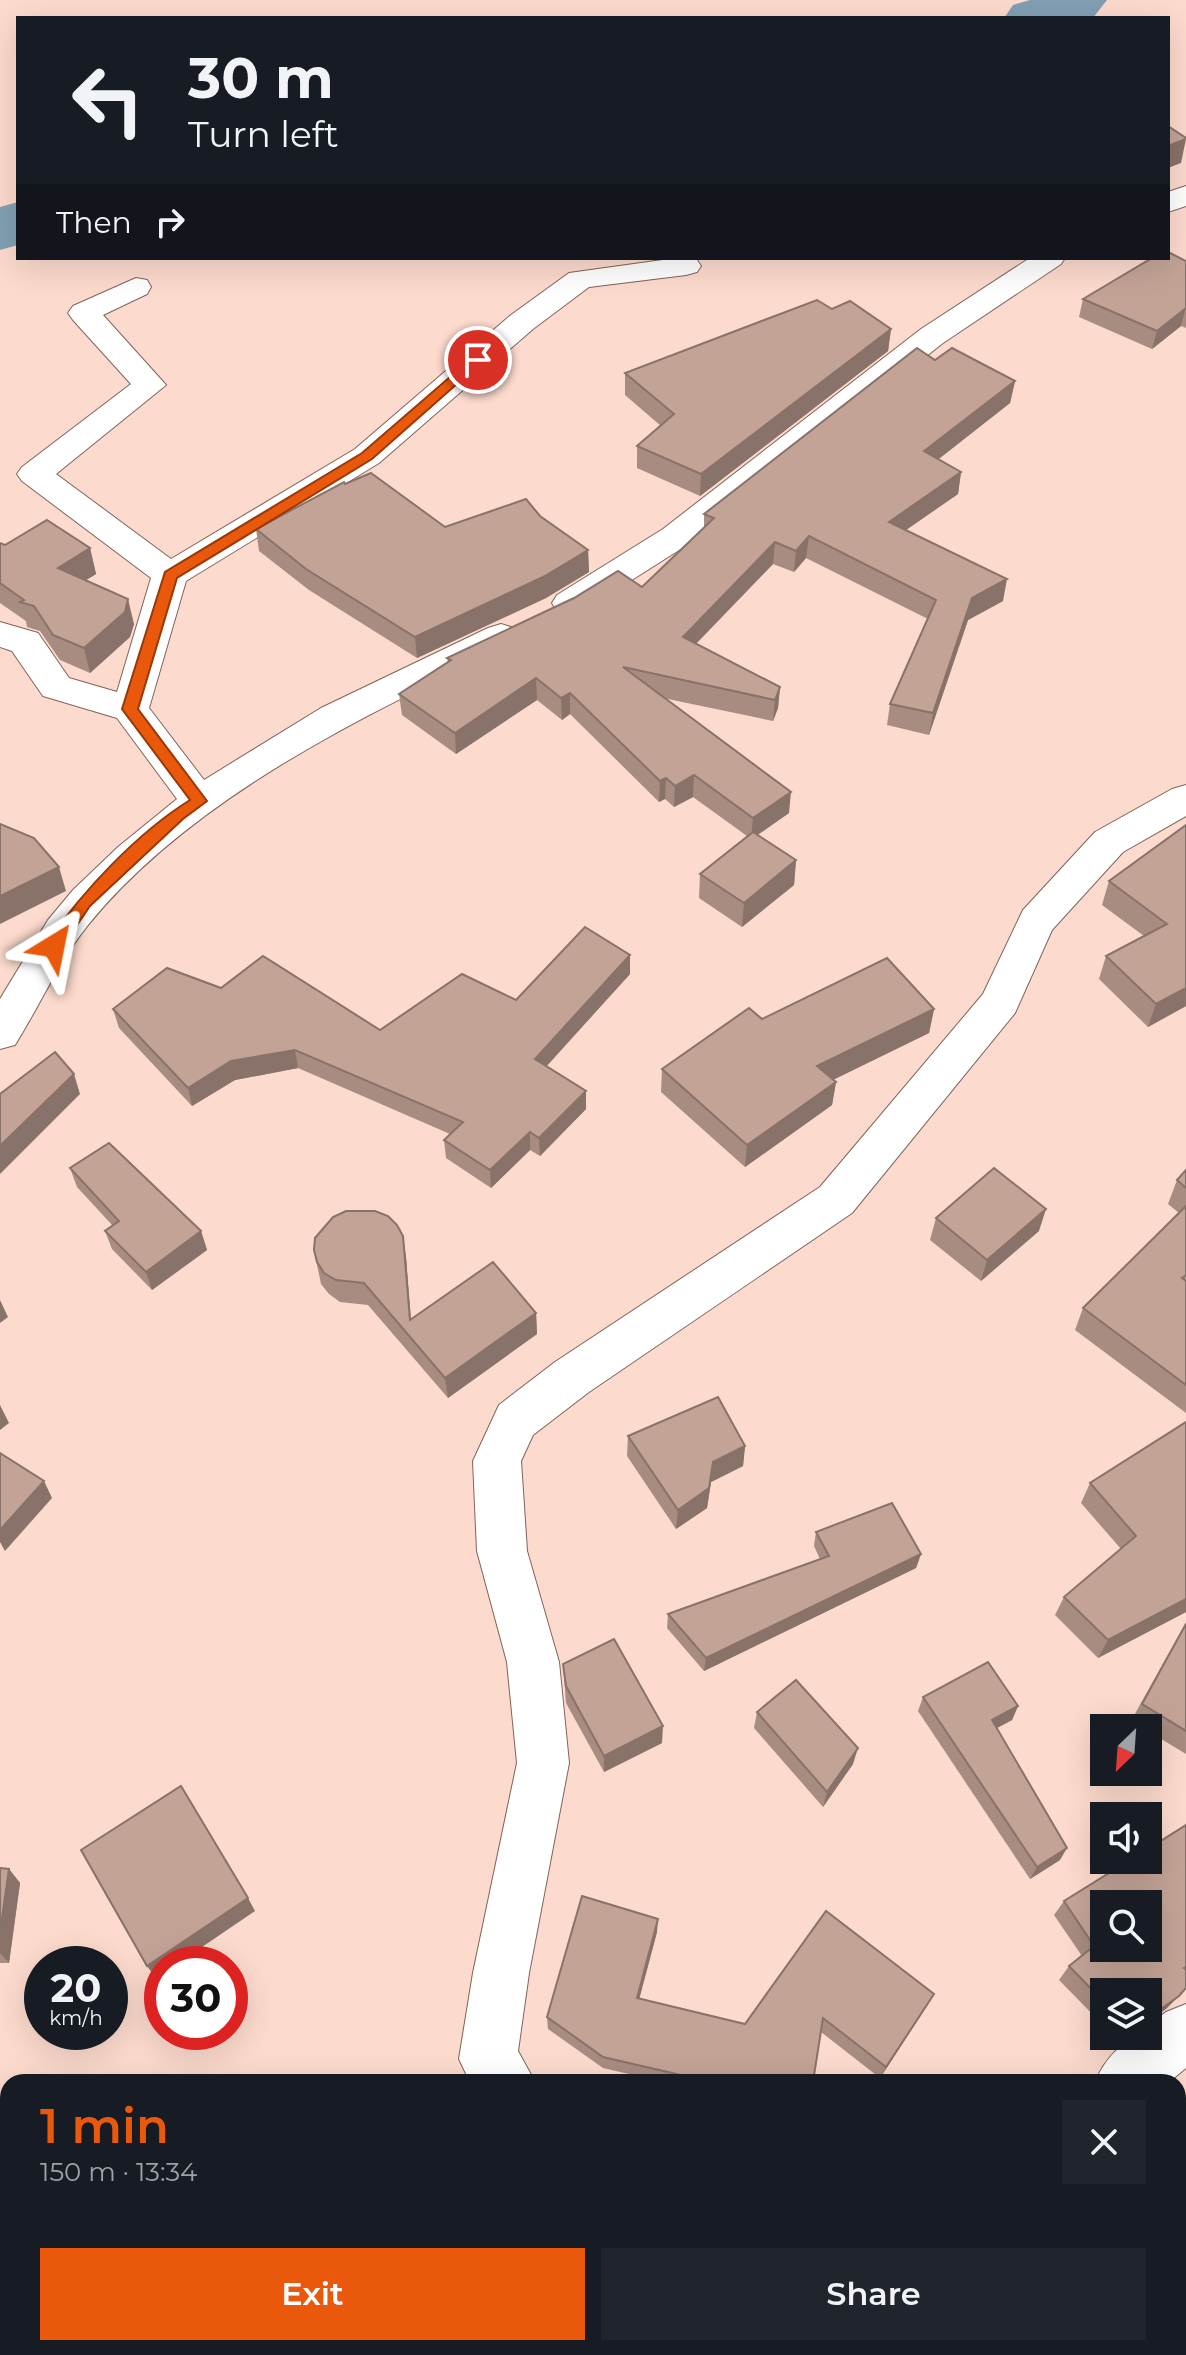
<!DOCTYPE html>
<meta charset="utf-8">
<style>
body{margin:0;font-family:Montserrat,sans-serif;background:#20242c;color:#f1f3f6;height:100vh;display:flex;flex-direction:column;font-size:30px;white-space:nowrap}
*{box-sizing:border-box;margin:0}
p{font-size:26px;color:#9ea1a6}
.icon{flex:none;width:44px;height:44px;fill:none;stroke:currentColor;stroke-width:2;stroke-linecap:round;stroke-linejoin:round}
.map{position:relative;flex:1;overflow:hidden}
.side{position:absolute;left:0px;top:2074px;width:1186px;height:282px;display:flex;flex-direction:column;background:#171b24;border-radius:24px 24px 0 0;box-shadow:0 8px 32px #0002}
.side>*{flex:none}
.banner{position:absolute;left:16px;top:16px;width:1154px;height:244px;border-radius:0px;box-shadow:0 8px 32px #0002;background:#171b24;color:#f1f3f6;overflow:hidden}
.needle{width:52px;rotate:205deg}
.controls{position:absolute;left:1090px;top:1714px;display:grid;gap:16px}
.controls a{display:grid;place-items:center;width:72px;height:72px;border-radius:0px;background:#171b24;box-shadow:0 8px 32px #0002;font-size:40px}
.speed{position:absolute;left:24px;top:1946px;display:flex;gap:16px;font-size:40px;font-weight:700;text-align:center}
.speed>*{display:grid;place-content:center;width:104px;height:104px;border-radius:50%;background:#171b24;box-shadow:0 8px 32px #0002;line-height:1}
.speed small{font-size:20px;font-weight:400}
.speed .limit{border:12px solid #d22;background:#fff;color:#111}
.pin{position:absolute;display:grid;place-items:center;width:68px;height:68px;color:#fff;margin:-34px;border:4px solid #fff;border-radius:50%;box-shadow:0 2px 8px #0007}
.me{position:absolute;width:88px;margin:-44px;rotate:35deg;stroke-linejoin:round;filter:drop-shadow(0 0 6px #0008)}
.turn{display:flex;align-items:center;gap:28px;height:168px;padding:0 40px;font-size:36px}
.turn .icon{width:104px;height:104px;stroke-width:2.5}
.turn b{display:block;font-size:56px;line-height:68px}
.then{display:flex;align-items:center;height:76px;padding:0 40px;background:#0003;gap:16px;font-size:30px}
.round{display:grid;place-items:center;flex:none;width:84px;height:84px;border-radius:0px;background:#20242c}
.overview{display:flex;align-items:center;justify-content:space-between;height:136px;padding:0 40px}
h1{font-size:48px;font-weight:600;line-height:60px;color:#ea580c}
.cta{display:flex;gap:16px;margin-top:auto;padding:16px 40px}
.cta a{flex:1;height:92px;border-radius:0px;background:#ea580c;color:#fff;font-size:32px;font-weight:600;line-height:92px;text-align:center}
.cta a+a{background:#20242c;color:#f1f3f6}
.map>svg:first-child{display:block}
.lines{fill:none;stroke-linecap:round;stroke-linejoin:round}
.river{fill:#829fb3;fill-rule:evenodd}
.minor-casing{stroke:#816357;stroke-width:2}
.minor{fill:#fff;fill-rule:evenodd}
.wall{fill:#a88c81}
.shaded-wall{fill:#887269}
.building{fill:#c3a396;stroke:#887269;stroke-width:2;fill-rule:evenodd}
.route{fill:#ea580c;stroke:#983908;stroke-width:2}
</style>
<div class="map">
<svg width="1186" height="2355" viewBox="0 0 1186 2355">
<rect width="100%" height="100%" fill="#fcdacd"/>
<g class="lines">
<g class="river">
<path d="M1030 0H1107L1093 18H1004L1013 5Z"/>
<path d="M18 202V245L0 250V207Z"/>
</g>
<defs>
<g id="minor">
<path d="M1186 186V206L1168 212V192Z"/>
<path d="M677 258 697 260 701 266 697 272 686 275 589 287 533 329 379 463 186 581 149 708 204 780 321 708 488 628 501 624 514 628 519 636 514 644C367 713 192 797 88 925 59 961 40 1005 15 1045L0 1049V999L48 920 73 890 118 847 177 799 117 718 43 696 12 651 0 647V622L38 633 69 678 117 692 151 578 22 481 17 474 22 467 131 384 73 320 68 313 73 306 136 278 147 280 151 287 147 294 103 315 166 385 56 474 171 559 355 449 511 315 569 273Z"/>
<path d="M1030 258H1065L1061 264 943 343 687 545 583 611 570 615 557 611 552 603 557 595 663 529 921 329Z"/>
<path d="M1186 785V816L1123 852 1052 930 1015 1013 852 1213 589 1392 533 1435 521 1461 527 1551 559 1662 569 1763 529 1973 518 2051 535 2082H470L459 2059 473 1973 517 1763 507 1662 477 1551 473 1461 499 1405 555 1362 820 1187 983 994 1023 910 1095 832 1172 789Z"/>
<path d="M1186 2004V2068L1169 2082H1095C1104 2061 1123 2036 1148 2036V2026L1166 2012Z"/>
<path d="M861 2348H924L921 2355H858Z"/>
</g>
</defs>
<use href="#minor" class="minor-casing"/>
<use href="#minor" class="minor"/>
</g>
<g class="wall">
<path d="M1186 261V328L1181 326 1152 349 1079 317 1083 299Z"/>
<path d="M832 309 891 329 888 351 700 496 637 468V446L661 426 625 395V373Z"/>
<path d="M935 360 1015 381 1010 403 938 459 961 472 958 494 905 530 1003 601 968 620 929 735 887 725 890 704 928 619 806 558 794 572 773 564 696 644 780 687 778 708 773 721 663 698 789 813 758 835 796 860 794 885 742 927 699 898 700 874 747 836 693 797 674 807 665 799 659 802 570 714 562 720 537 700 456 754 402 715 399 694 448 662 447 658 642 587 704 528V514Z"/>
<path d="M345 484 445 527 540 516 588 550 589 572 546 598 417 658 309 590 259 551 256 529Z"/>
<path d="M0 543 5 545 90 548 96 574 86 580 134 624 130 637 90 673 60 660 40 631 27 627 26 621 0 603Z"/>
<path d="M1186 825V1006L1148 1027 1099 979 1106 956 1144 936 1102 905 1109 881Z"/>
<path d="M630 955V974L546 1066 586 1109 540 1156 530 1150 491 1188 446 1158 444 1140 450 1134 298 1068 235 1080 192 1106 119 1028 113 1009 221 988 380 1030 516 1000Z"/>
<path d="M934 1009 929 1033 833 1080 836 1082 832 1105 745 1167 661 1092 662 1069 762 1019Z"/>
<path d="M70 1168 201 1231 207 1250 152 1290 112 1249 105 1231 113 1226 77 1187Z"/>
<path d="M1186 1170V1413L1075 1330 1083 1308 1179 1213 1168 1204 1177 1180Z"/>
<path d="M936 1218 1039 1231 981 1281 930 1240Z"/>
<path d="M314 1250 406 1257 411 1319 536 1313 537 1334 448 1398 368 1305 340 1302 329 1294 321 1284Z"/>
<path d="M1186 1422V1612L1098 1658 1055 1615 1064 1597 1121 1549 1081 1503 1090 1483Z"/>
<path d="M628 1436 745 1446 743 1466 711 1482 707 1508 676 1529 627 1456Z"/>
<path d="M816 1532 921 1554 916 1568 704 1671 667 1628 668 1614 820 1559 814 1546Z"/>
<path d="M1186 1622V1754L1148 1731V1728H1142L1131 1721Z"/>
<path d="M563 1664 662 1743 604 1772 566 1703Z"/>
<path d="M923 1697 1018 1706 1012 1720 996 1728 1060 1860 1030 1879 918 1711Z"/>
<path d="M757 1712 853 1764 823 1807 754 1728Z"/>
<path d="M0 1868 9 1869 20 1883 9 1963H0Z"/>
<path d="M1064 1901 1167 2008 1157 2016 1104 1992V2026L1059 1980 1069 1966 1082 1956 1054 1915Z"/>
<path d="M657 1932 639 1999 745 2024 934 1994 880 2078 821 2032 813 2082H663L603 2068 548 2029 547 2017Z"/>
<path d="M1114 2036H1138L1121 2043Z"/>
</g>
<g class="shaded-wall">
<path d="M1186 139 1181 163 1168 168V146Z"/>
<path d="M1186 307 1181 326 1152 349 1157 331Z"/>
<path d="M891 329 888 351 700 496 701 474Z"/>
<path d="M1015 381 1010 403 921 473 924 451Z"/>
<path d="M961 472 958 494 886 544 889 522Z"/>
<path d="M809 536 806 558 794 572 796 551Z"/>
<path d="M775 542 773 564 682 658 683 637Z"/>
<path d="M90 548 96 574 65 593 58 568Z"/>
<path d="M588 550 589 572 546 598 417 658 415 637Z"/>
<path d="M1007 579 1003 601 968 620 929 735 933 713 972 598Z"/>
<path d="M128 599 134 624 130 637 90 673 84 648Z"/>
<path d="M536 678 537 700 456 754 455 733Z"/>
<path d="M780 687 778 708 773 721 775 700Z"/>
<path d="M570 693V714L562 720 561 698Z"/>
<path d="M694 775 693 797 674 807 675 786Z"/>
<path d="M666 778 665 799 659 802 660 781Z"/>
<path d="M791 792 789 813 751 839 753 818Z"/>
<path d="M796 860 794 885 742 927 744 903Z"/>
<path d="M59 867 66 891 0 924V896Z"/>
<path d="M630 955V974L536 1078 535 1059Z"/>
<path d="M1186 988V1006L1148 1027 1156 1004Z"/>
<path d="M934 1009 929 1033 814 1089 817 1066Z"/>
<path d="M295 1050 298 1068 235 1080 192 1106 188 1088 231 1061Z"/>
<path d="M74 1074 80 1094 0 1174V1146Z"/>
<path d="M836 1082 832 1105 745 1167 747 1145Z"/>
<path d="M586 1091V1109L540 1156 539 1138Z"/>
<path d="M530 1132V1150L491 1188 490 1170Z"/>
<path d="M1046 1209 1039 1231 981 1281 987 1260Z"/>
<path d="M201 1231 207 1250 152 1290 146 1272Z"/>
<path d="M403 1236 406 1257 412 1341 410 1320Z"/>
<path d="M0 1300 8 1317 0 1323Z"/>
<path d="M536 1313 537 1334 448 1398 445 1378Z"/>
<path d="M0 1405 9 1423 0 1430Z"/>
<path d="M745 1446 743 1466 711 1482 707 1508 676 1529 678 1510 713 1462Z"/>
<path d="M44 1481 52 1498 5 1551 0 1542V1530Z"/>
<path d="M921 1554 916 1568 704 1671 706 1658Z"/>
<path d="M1186 1599V1612L1098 1658 1108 1640Z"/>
<path d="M1018 1706 1012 1720 986 1734 992 1720Z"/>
<path d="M663 1726 662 1743 604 1772V1756Z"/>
<path d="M858 1748 853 1764 823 1807 827 1792Z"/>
<path d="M1067 1848 1060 1860 1030 1879 1037 1867Z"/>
<path d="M9 1869 20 1883 9 1963 0 1953V1932Z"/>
<path d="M248 1898 255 1911 177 1964H162V1974L156 1978 147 1966Z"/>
<path d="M658 1919 657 1932 636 2011 637 1998Z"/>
<path d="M934 1994 927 2006 880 2078 886 2067Z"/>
<path d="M1179 1996 1167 2008 1148 2022 1158 2011Z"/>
<path d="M1127 2036H1138L1121 2043Z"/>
<path d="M219 2348H228L227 2355H219Z"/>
</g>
<g class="building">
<path d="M1168 126 1186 138V139L1168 146Z"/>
<path d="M1168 252 1186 261V308L1157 331 1083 299 1152 258H1168Z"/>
<path d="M817 300 832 309 850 301 891 329 701 474 637 446 674 414 625 373Z"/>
<path d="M917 348 935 360 952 348 1015 381 924 451 961 472 889 522 1007 579 972 598 933 713 890 704 936 600 809 536 796 551 775 542 683 637 780 687 775 700 623 667 791 792 753 818 694 775 675 786 666 778 660 781 570 693 561 698 536 678 455 733 399 694 451 660 447 658 574 598 618 571 642 587 714 518 704 514Z"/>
<path d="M371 473 445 527 526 499 540 516 588 550 545 576 415 637 306 569 256 529 344 482 345 484Z"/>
<path d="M47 520 90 548 58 568 128 599 125 612 84 648 53 635 34 606 20 602 24 600 0 583V543L5 545Z"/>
<path d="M0 824 34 838 59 867 0 896Z"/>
<path d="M1186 825V988L1156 1004 1106 956 1167 924 1109 881Z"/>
<path d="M753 832 796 860 744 903 700 874Z"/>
<path d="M585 927 630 955 535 1059 586 1091 539 1138 530 1132 490 1170 444 1140 463 1122 295 1050 231 1061 188 1088 113 1009 167 968 221 988 263 956 380 1030 462 974 516 1000Z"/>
<path d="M887 958 934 1009 817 1066 836 1082 747 1145 662 1069 749 1008 762 1019Z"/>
<path d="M55 1052 74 1074 0 1146V1094Z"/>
<path d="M109 1143 201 1231 146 1272 105 1231 119 1221 70 1168Z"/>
<path d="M994 1168 1046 1209 987 1260 936 1218Z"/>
<path d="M1186 1170V1188L1177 1180Z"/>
<path d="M1186 1206V1275L1182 1278 1186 1281V1385L1083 1308Z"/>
<path d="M346 1211H375L388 1216 397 1225 403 1236 410 1320 493 1262 536 1313 445 1378 364 1283 336 1280 324 1273 317 1262 314 1250 315 1238 333 1217Z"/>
<path d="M718 1397 745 1446 713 1462 709 1488 678 1510 628 1436Z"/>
<path d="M1186 1422V1599L1108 1640 1064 1597 1136 1536 1090 1483Z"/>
<path d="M0 1453 44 1481 0 1530Z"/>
<path d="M892 1503 921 1554 706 1658 668 1614 829 1556 816 1532Z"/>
<path d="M1186 1624V1731L1142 1704Z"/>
<path d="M614 1639 663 1726 604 1756 566 1686 563 1664Z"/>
<path d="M988 1662 1018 1706 992 1720 1067 1848 1037 1867 923 1697Z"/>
<path d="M796 1680 858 1748 827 1792 757 1712Z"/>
<path d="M181 1786 248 1898 147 1966 81 1850Z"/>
<path d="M1186 1825V1967L1184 1968 1186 1970V1988L1179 1996 1158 2011 1156 2021 1148 2024V1992H1104V2002L1069 1966 1094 1946 1064 1901 1130 1860H1148V1849ZM1104 1904H1148V1948H1104Z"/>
<path d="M0 1868 9 1869 0 1932Z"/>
<path d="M582 1896 658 1919 637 1998 745 2024 826 1911 934 1994 886 2067 823 2018 813 2082H711L603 2057 547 2017Z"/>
<path d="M67 2348H219V2355H66Z"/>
</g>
<path class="route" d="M473 357 484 360 372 459 177 578 138 709 207 801 183 819 90 906 60 950H48L45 946 48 941C83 891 137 833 190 800L122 709 165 572 362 453Z"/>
</svg>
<div class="controls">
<a><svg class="needle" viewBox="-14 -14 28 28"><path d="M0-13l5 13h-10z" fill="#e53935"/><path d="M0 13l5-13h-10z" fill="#9ea1a6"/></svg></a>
<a><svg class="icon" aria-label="sound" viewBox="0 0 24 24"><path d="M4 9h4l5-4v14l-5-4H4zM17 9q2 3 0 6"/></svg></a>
<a><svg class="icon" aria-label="search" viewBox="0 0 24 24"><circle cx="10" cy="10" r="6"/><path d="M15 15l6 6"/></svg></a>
<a><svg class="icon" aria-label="layers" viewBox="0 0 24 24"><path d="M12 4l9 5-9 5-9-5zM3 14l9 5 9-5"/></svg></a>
</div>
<div class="speed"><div>20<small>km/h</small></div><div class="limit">30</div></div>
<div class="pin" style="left:478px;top:360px;background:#d93025"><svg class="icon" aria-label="arrive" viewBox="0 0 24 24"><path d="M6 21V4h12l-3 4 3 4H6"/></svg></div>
<svg class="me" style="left:54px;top:946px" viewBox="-20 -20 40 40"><path d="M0-17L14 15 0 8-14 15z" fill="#ea580c" stroke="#fff" stroke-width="4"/></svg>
<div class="banner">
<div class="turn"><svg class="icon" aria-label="left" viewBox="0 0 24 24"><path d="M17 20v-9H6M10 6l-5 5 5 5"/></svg><div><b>30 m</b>Turn left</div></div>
<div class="then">Then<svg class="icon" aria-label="right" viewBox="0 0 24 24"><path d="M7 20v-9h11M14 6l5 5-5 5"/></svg></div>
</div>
<section class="side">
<div class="overview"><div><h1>1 min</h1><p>150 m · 13:34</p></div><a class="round"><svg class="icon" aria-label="close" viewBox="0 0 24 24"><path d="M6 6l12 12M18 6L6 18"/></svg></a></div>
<div class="cta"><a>Exit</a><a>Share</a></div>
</section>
</div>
